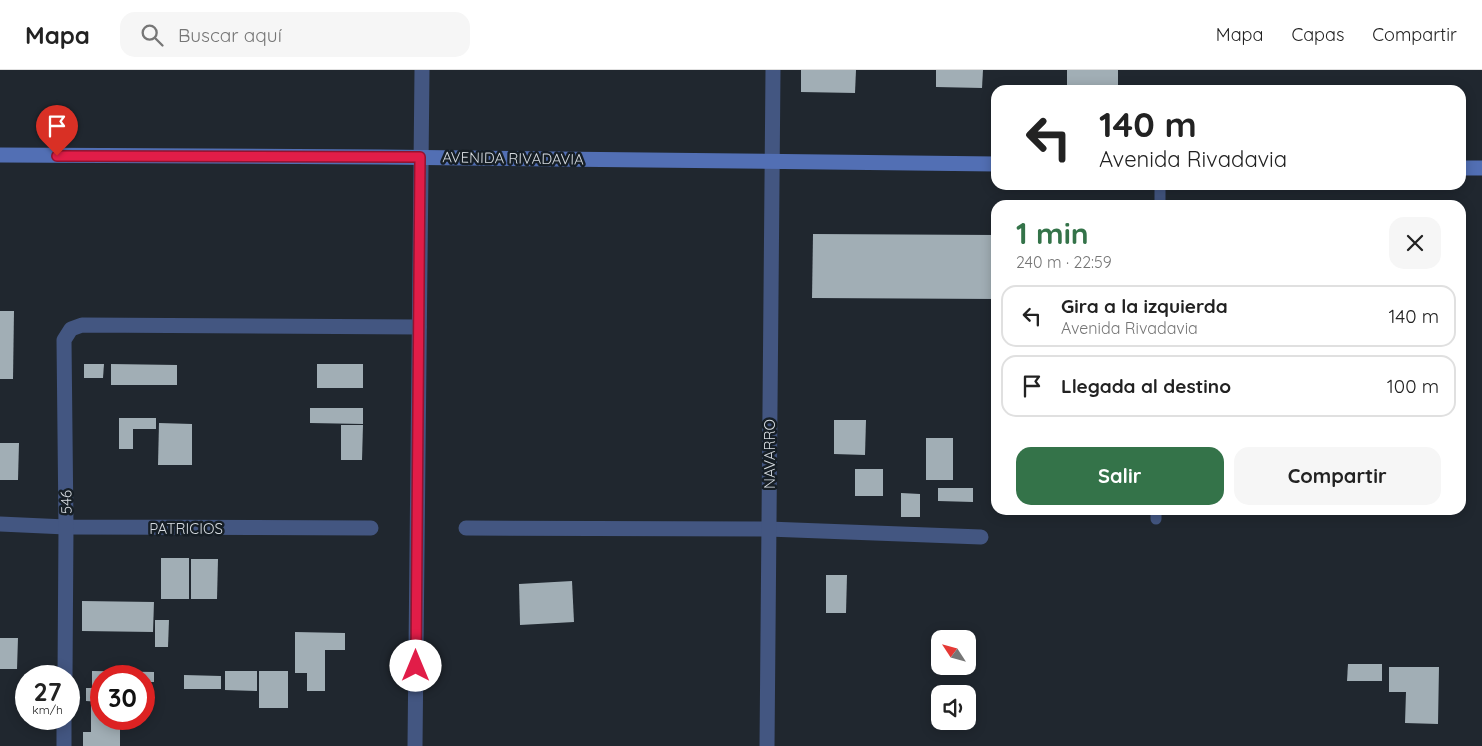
<!DOCTYPE html>
<html lang="es">
<meta charset="utf-8">
<style>
body{margin:0;font-family:Quicksand,sans-serif;background:#f6f6f6;color:#222;height:100vh;display:flex;flex-direction:column;font-size:19px;white-space:nowrap}
*{box-sizing:border-box;margin:0}
p{font-size:16px;color:#767676}
.icon{flex:none;width:28px;height:28px;fill:none;stroke:currentColor;stroke-width:2;stroke-linecap:round;stroke-linejoin:round}
.map{position:relative;flex:1;overflow:hidden}
.drawer{position:absolute;left:991px;top:130px;width:475px;height:315px;display:flex;flex-direction:column;background:#fff;border-radius:15px;box-shadow:0 2px 12px #0003}
.drawer>*{flex:none}
.guide{position:absolute;left:991px;top:15px;width:475px;height:105px;border-radius:15px;box-shadow:0 2px 12px #0003;background:#fff;color:#222;overflow:hidden}
.needle{width:32px;rotate:306deg}
.buttons{position:absolute;left:931px;top:560px;display:grid;gap:10px}
.buttons a{display:grid;place-items:center;width:45px;height:45px;border-radius:10px;background:#fff;box-shadow:0 2px 12px #0003;font-size:25px}
.speed{position:absolute;left:15px;top:595px;display:flex;gap:10px;font-size:25px;font-weight:700;text-align:center}
.speed>*{display:grid;place-content:center;width:65px;height:65px;border-radius:50%;background:#fff;box-shadow:0 2px 12px #0003;line-height:1}
.speed small{font-size:12px;font-weight:400}
.speed .limit{border:8px solid #d22;background:#fff;color:#111}
.pin{position:absolute;display:grid;place-items:center;width:42px;height:42px;color:#fff;margin:-51px -21px;border-radius:50% 50% 50% 0;rotate:-45deg;box-shadow:0 0 5px #0007}
.pin .icon{rotate:45deg}
.me{position:absolute;width:55px;margin:-28px;rotate:0deg;stroke-linejoin:round;filter:drop-shadow(0 0 4px #0008)}
.turn{display:flex;align-items:center;gap:18px;height:105px;padding:0 25px;font-size:22px}
.turn .icon{width:65px;height:65px;stroke-width:2.5}
.turn b{display:block;font-size:35px;line-height:42px}
.round{display:grid;place-items:center;flex:none;width:52px;height:52px;border-radius:15px;background:#f6f6f6}
.overview{display:flex;align-items:center;justify-content:space-between;height:85px;padding:0 25px}
h1{font-size:30px;font-weight:700;line-height:38px;color:#347349}
.cta{display:flex;gap:10px;margin-top:auto;padding:10px 25px}
.cta a{flex:1;height:58px;border-radius:15px;background:#347349;color:#fff;font-size:20px;font-weight:700;line-height:58px;text-align:center}
.cta a+a{background:#f6f6f6;color:#222}
ul{padding:0;list-style:none}
li{display:flex;align-items:center;gap:15px;height:62px;margin:0 10px 8px;padding:0 15px;border:2px solid #e0e0e0;border-radius:15px}
li div{flex:1}
li b{display:block;font-size:19px}
li em{font-style:normal}
header{display:flex;align-items:center;gap:30px;box-sizing:border-box;height:70px;padding:0 25px;background:#fff;border-bottom:1px solid #e0e0e0}
header strong{font-size:24px}
nav{display:flex;gap:28px;margin-inline-start:auto;font-size:18px}
.search{width:350px;height:45px;background:#f6f6f6;display:flex;align-items:center;gap:12px;box-sizing:border-box;padding:0 18px;border-radius:15px;color:#767676;font-size:19px}
.map>svg:first-child{display:block}
.building{fill:#a1aeb5}
.lines{fill:none;stroke-linecap:round;stroke-linejoin:round}
.lane{stroke:#435681;stroke-width:11}
.street{stroke:#435681;stroke-width:15}
.secondary{stroke:#526fb4;stroke-width:15}
.route-casing{stroke:#92132f;stroke-width:12}
.route{stroke:#e11d48;stroke-width:9}
.labels{text-anchor:middle;dominant-baseline:central;stroke-width:5;stroke-linejoin:round;paint-order:stroke}
.street-label{font-size:15px;fill:#d5dadf;stroke:#161e25}
</style>
<header>
<strong>Mapa</strong>
<div class="search"><svg class="icon" aria-label="search" viewBox="0 0 24 24"><circle cx="10" cy="10" r="6"/><path d="M15 15l6 6"/></svg>Buscar aquí</div>
<nav><a>Mapa</a><a>Capas</a><a>Compartir</a></nav>
</header>
<div class="map">
<svg width="1482" height="676" viewBox="0 0 1482 676">
<rect width="100%" height="100%" fill="#20272f"/>
<g class="building">
<path d="M801 0H856L855 23 801 22Z"/>
<path d="M936 0H983L982 18 936 17Z"/>
<rect x="1067" y="0" width="51" height="20"/>
<path d="M813 164 996 165V229L812 228Z"/>
<path d="M0 241H14L13 309H0Z"/>
<path d="M84 294H104L103 308H84Z"/>
<path d="M111 294 177 295V315H111Z"/>
<rect x="317" y="294" width="46" height="24"/>
<path d="M310 338H363V354L310 353Z"/>
<path d="M119 348H156V359H133V379H119Z"/>
<path d="M834 350H866L865 385 834 384Z"/>
<path d="M159 353 192 354V395H158Z"/>
<path d="M341 355H363L362 390H341Z"/>
<rect x="926" y="368" width="27" height="42"/>
<path d="M0 373H19L18 410H0Z"/>
<rect x="855" y="399" width="28" height="27"/>
<path d="M938 418H973V432L938 431Z"/>
<path d="M901 423 920 424V447H901Z"/>
<rect x="161" y="488" width="28" height="41"/>
<path d="M191 489H218L217 529H191Z"/>
<path d="M826 505H847L846 543H826Z"/>
<path d="M572 511 574 552 520 555 519 514Z"/>
<path d="M82 531 154 532 153 562 82 561Z"/>
<path d="M155 550H169L168 577H155Z"/>
<path d="M295 562 345 563V580H325V621H307V603H295Z"/>
<path d="M0 568H18L17 599H0Z"/>
<path d="M1348 594H1382V611H1347Z"/>
<path d="M1389 597H1439L1438 654 1405 653 1406 622H1389Z"/>
<path d="M92 601 154 602V612H147V623H144V606H101V632L86 631V618H92Z"/>
<path d="M225 601H257V621L225 620Z"/>
<rect x="259" y="601" width="29" height="37"/>
<path d="M184 605 221 606V619H184Z"/>
<path d="M91 635H101V649H120V676H83V662H91Z"/>
</g>
<g class="lines">
<g class="lane">
<path d="M1160 135V115"/>
<path d="M1156 449V440"/>
</g>
<g class="street">
<path d="M0 454 66 457 371 458"/>
<path d="M466 458 768 459 981 467"/>
<path d="M65 606 66 457 64 270 71 259 82 255 419 257"/>
<path d="M64 676V649"/>
<path d="M415 676 422 0"/>
<path d="M767 676 773 0"/>
</g>
<g class="secondary">
<path d="M0 85 380 87 996 94"/>
<path d="M1461 98H1482"/>
</g>
</g>
<g class="lines">
<defs>
<path id="route" d="M57 86 420 87 416 596"/>
</defs>
<use href="#route" class="route-casing"/>
<use href="#route" class="route"/>
</g>
<g class="labels">
<g class="street-label">
<text transform="translate(513 88) rotate(1)">AVENIDA RIVADAVIA</text>
<text transform="translate(769 384) rotate(-90)">NAVARRO</text>
<text transform="translate(66 432) rotate(-91)">546</text>
<text x="186" y="458">PATRICIOS</text>
</g>
</g>
</svg>
<div class="buttons">
<a><svg class="needle" viewBox="-14 -14 28 28"><path d="M0-13l5 13h-10z" fill="#e53935"/><path d="M0 13l5-13h-10z" fill="#767676"/></svg></a>
<a><svg class="icon" aria-label="sound" viewBox="0 0 24 24"><path d="M4 9h4l5-4v14l-5-4H4zM17 9q2 3 0 6"/></svg></a>
</div>
<div class="speed"><div>27<small>km/h</small></div><div class="limit">30</div></div>
<div class="pin" style="left:57px;top:86px;background:#d93025"><svg class="icon" aria-label="arrive" viewBox="0 0 24 24"><path d="M6 21V4h12l-3 4 3 4H6"/></svg></div>
<svg class="me" style="left:416px;top:596px" viewBox="-20 -20 40 40"><circle r="19" fill="#fff"/><path d="M0-13L10 11 0 6-10 11z" fill="#e11d48"/></svg>
<div class="guide">
<div class="turn"><svg class="icon" aria-label="left" viewBox="0 0 24 24"><path d="M17 20v-9H6M10 6l-5 5 5 5"/></svg><div><b>140 m</b>Avenida Rivadavia</div></div>
</div>
<section class="drawer">
<div class="overview"><div><h1>1 min</h1><p>240 m · 22:59</p></div><a class="round"><svg class="icon" aria-label="close" viewBox="0 0 24 24"><path d="M6 6l12 12M18 6L6 18"/></svg></a></div>
<ul>
<li><svg class="icon" aria-label="left" viewBox="0 0 24 24"><path d="M17 20v-9H6M10 6l-5 5 5 5"/></svg><div><b>Gira a la izquierda</b><p>Avenida Rivadavia</p></div><em>140 m</em></li>
<li><svg class="icon" aria-label="arrive" viewBox="0 0 24 24"><path d="M6 21V4h12l-3 4 3 4H6"/></svg><div><b>Llegada al destino</b></div><em>100 m</em></li>
</ul>
<div class="cta"><a>Salir</a><a>Compartir</a></div>
</section>
</div>
